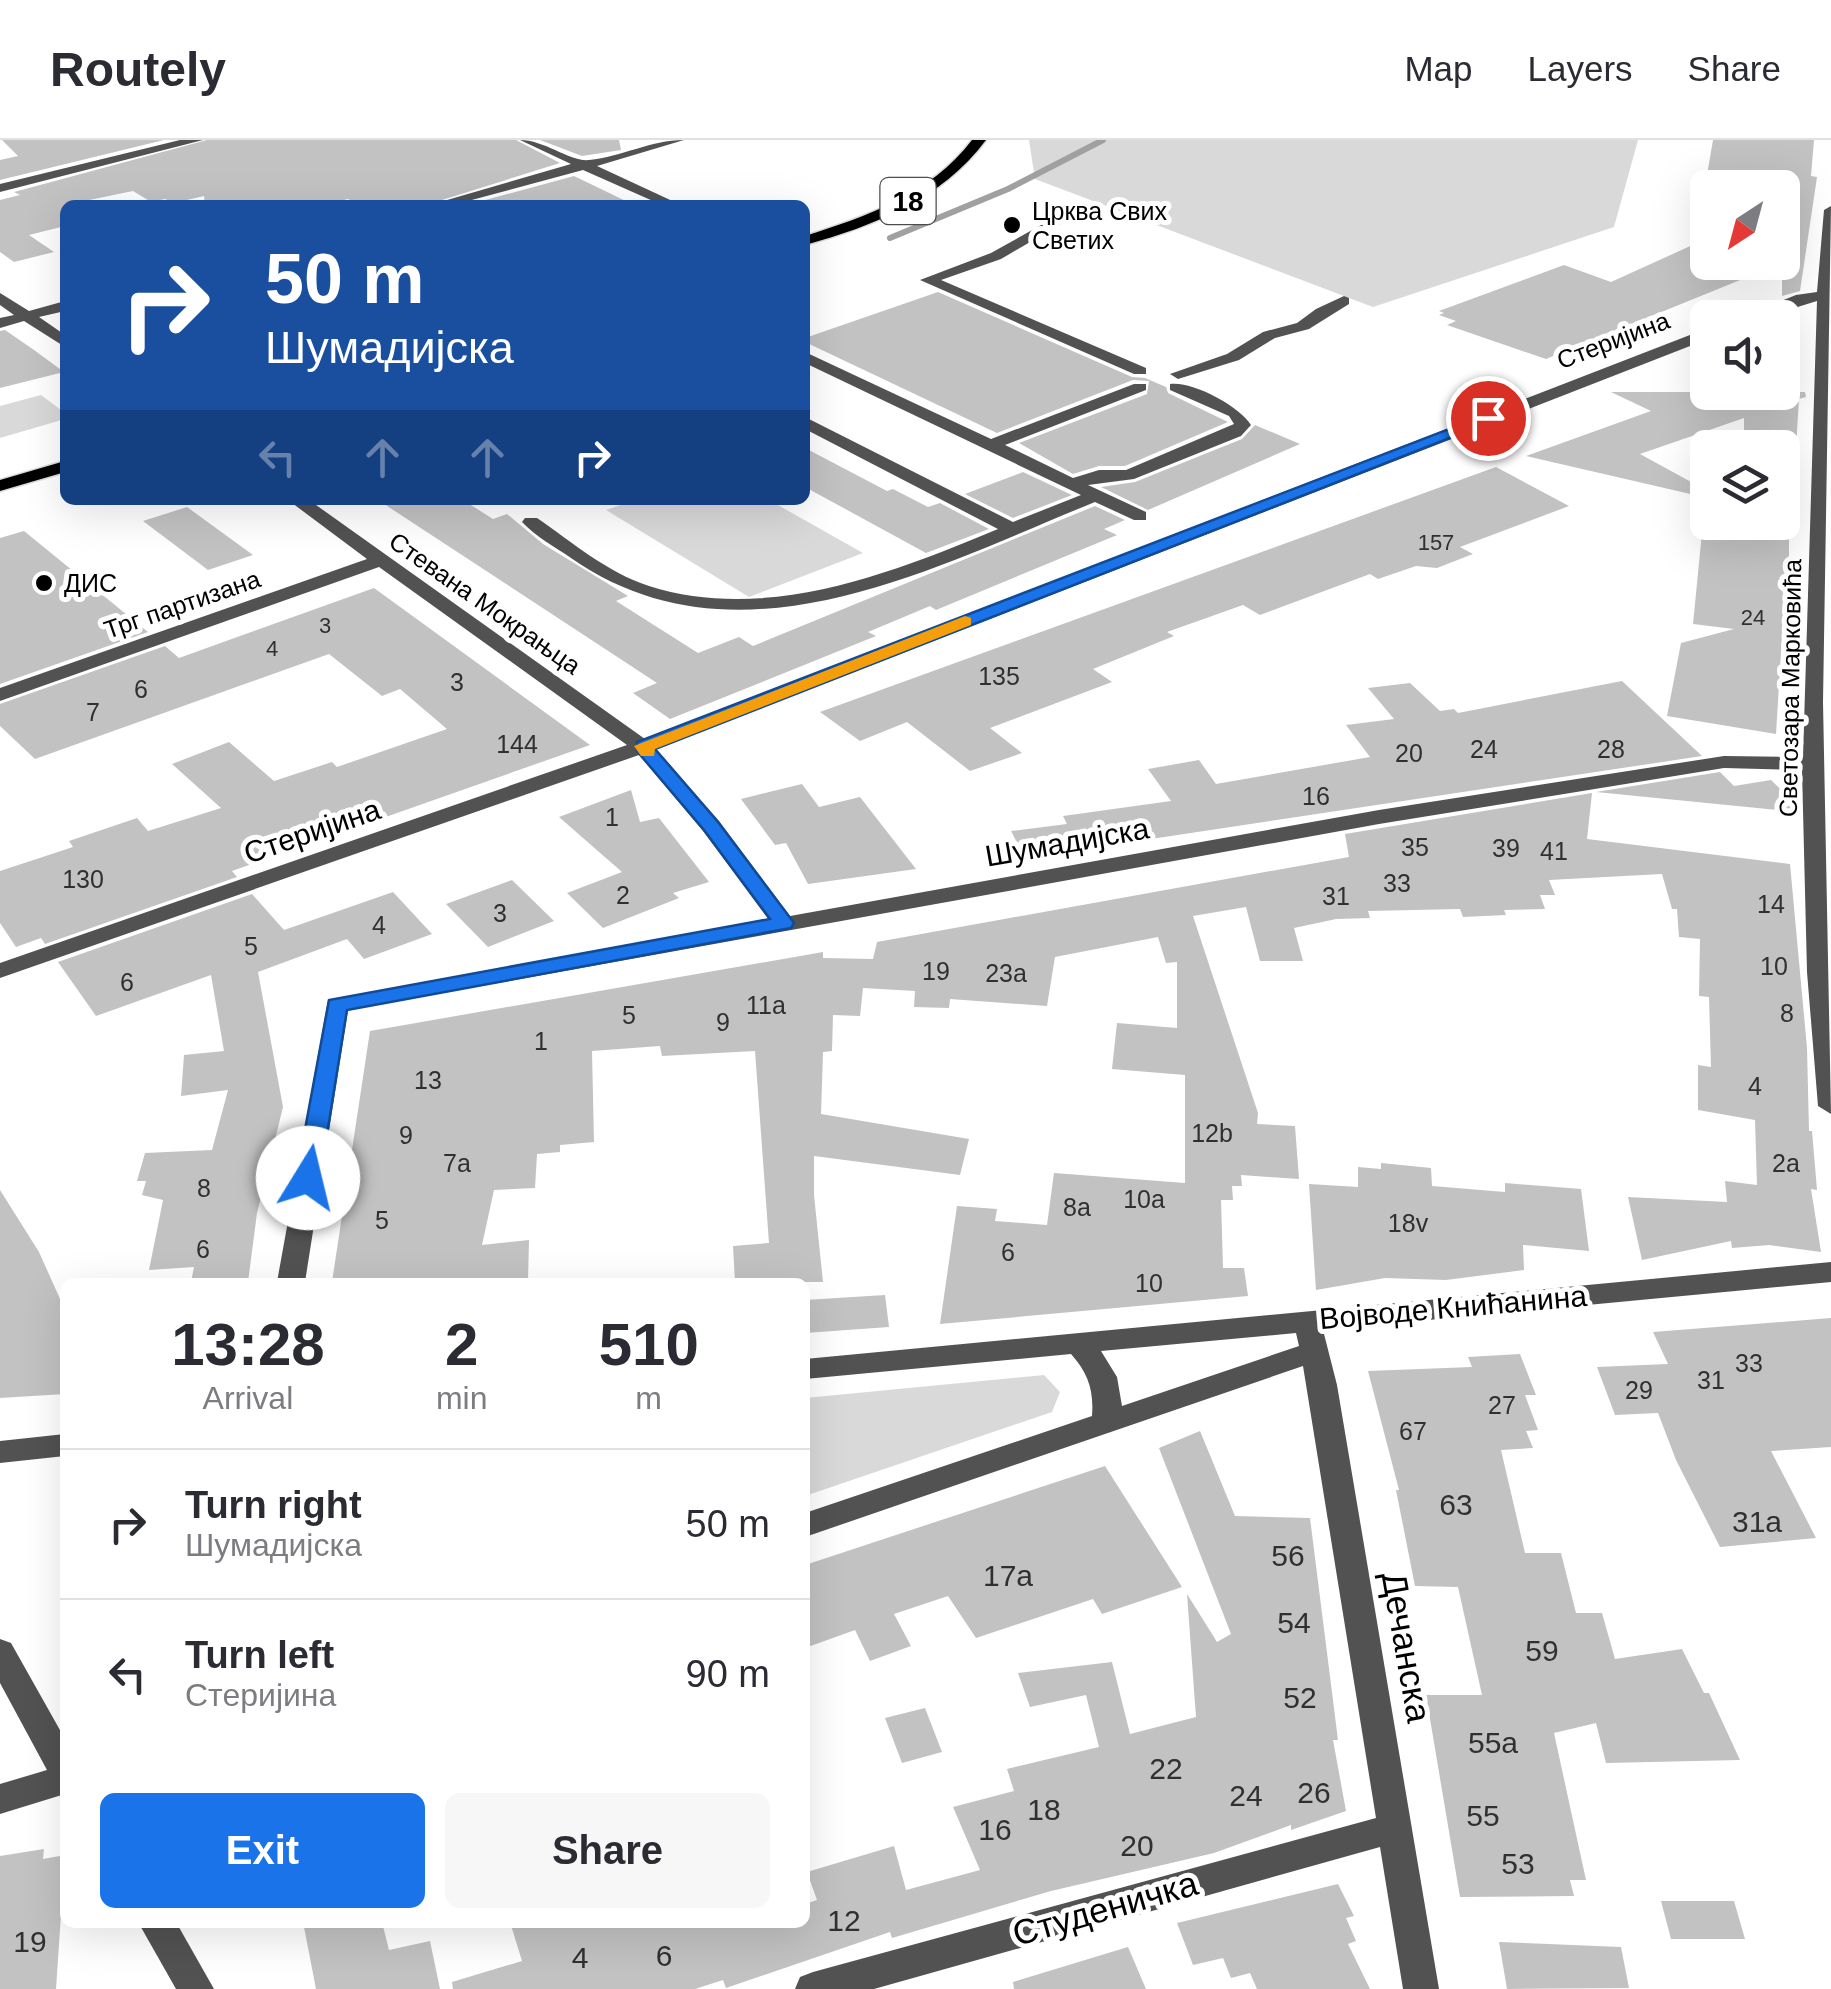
<!DOCTYPE html>
<meta charset="utf-8">
<style>
body{margin:0;font-family:Arial,sans-serif;background:#f7f7f7;color:#2b2b33;height:100vh;display:flex;flex-direction:column;font-size:38px;white-space:nowrap}
*{box-sizing:border-box;margin:0}
p{font-size:32px;color:#7c7c81}
.icon{flex:none;width:55px;height:55px;fill:none;stroke:currentColor;stroke-width:2;stroke-linecap:round;stroke-linejoin:round}
.map{position:relative;flex:1;overflow:hidden}
.sheet{position:absolute;left:60px;top:1138px;width:750px;height:650px;display:flex;flex-direction:column;background:#fff;border-radius:15px;box-shadow:0 10px 40px #0002}
.sheet>*{flex:none}
.banner{position:absolute;left:60px;top:60px;width:750px;height:305px;border-radius:15px;box-shadow:0 10px 40px #0002;background:#1a4fa0;color:#fff;overflow:hidden}
.needle{width:65px;rotate:216deg}
.buttons{position:absolute;left:1690px;top:30px;display:grid;gap:20px}
.buttons a{display:grid;place-items:center;width:110px;height:110px;border-radius:15px;background:#fff;box-shadow:0 10px 40px #0002;font-size:50px}
.pin{position:absolute;display:grid;place-items:center;width:85px;height:85px;color:#fff;margin:-42px;border:5px solid #fff;border-radius:50%;box-shadow:0 2px 10px #0007}
.me{position:absolute;width:110px;margin:-55px;rotate:9deg;stroke-linejoin:round;filter:drop-shadow(0 0 8px #0008)}
.turn{display:flex;align-items:center;gap:35px;height:210px;padding:0 40px;font-size:45px}
.turn .icon{width:130px;height:130px;stroke-width:2.5}
.turn b{display:block;font-size:70px;line-height:85px}
.lanes{display:flex;align-items:center;height:95px;padding:0 40px;background:#0003;justify-content:center;gap:50px;direction:ltr}
.lanes .off{opacity:.35}
.eta{display:flex;justify-content:space-evenly;align-items:center;height:170px;text-align:center}
.eta b{font-size:60px;font-weight:800;line-height:70px}
.cta{display:flex;gap:20px;margin-top:auto;padding:20px 40px}
.cta a{flex:1;height:115px;border-radius:15px;background:#1a73e8;color:#fff;font-size:40px;font-weight:800;line-height:115px;text-align:center}
.cta a+a{background:#f7f7f7;color:#2b2b33}
ul{padding:0;list-style:none}
li{display:flex;align-items:center;gap:30px;height:150px;padding:0 40px;border-top:2px solid #e1e1e2}
li div{flex:1}
li b{display:block;font-size:38px}
li em{font-style:normal}
header{display:flex;align-items:center;gap:60px;box-sizing:border-box;height:140px;padding:0 50px;background:#fff;border-bottom:2px solid #e1e1e2}
header strong{font-size:48px}
nav{display:flex;gap:55px;margin-inline-start:auto;font-size:35px}
.map>svg:first-child{display:block}
.green{fill:#d9d9d9}
.lines{fill:none;stroke-linecap:round;stroke-linejoin:round}
.stream{stroke:#a0a0a0;stroke-width:6}
.building{fill:#c2c2c2}
.major-casing{stroke:#dbdbdb;stroke-width:3}
.minor{fill:#525252;fill-rule:evenodd}
.major{fill:#000;fill-rule:evenodd}
.route{fill:#1a73e8;stroke:#114b97;stroke-width:2.5}
.slow{fill:#f59e0b}
.poi-dot{fill:#000;stroke:#fff;stroke-width:4}
.labels{text-anchor:middle;dominant-baseline:central;stroke-width:10;stroke-linejoin:round;paint-order:stroke}
.far-number-label{font-size:22px;fill:#303030}
.far-poi-label{font-size:25px;fill:#000;stroke:#fff;text-anchor:start}
.far-street-label{font-size:25px;fill:#000;stroke:#fff}
.number-label{font-size:25px;fill:#303030}
.shield{fill:#fff;stroke:#4c4c4c;stroke-width:2.5}
.shield-label{font-size:28px;font-weight:bold;fill:#000}
.street-label{font-size:30px;fill:#000;stroke:#fff}
.near-number-label{font-size:30px;fill:#303030}
.near-street-label{font-size:35px;fill:#000;stroke:#fff}
</style>
<header>
<strong>Routely</strong>
<nav><a>Map</a><a>Layers</a><a>Share</a></nav>
</header>
<div class="map">
<svg width="1831" height="1849" viewBox="0 0 1831 1849">
<rect width="100%" height="100%" fill="#fff"/>
<g class="green">
<path d="M1029 0H1638L1614 87 1373 167 1035 39Z"/>
<path d="M41 255 65 273V279L0 298V266Z"/>
<path d="M635 360H769L863 413 749 457 606 370Z"/>
<path d="M1044 1235 1060 1252 1052 1272 805 1356V1258Z"/>
</g>
<g class="lines">
<path class="stream" d="M890 98 1008 49 1103 0"/>
</g>
<g class="building">
<path d="M2 0H164L0 40V20L18 16Z"/>
<path d="M207 0H516L560 23 426 65H359L348 59 325 65H205L204 56 174 63 165 59 151 62 133 51 65 65V86L29 95 54 112 14 122 0 112V60L20 55 14 52Z"/>
<path d="M540 0H619L621 10 582 16Z"/>
<path d="M1713 0H1814L1811 36 1817 37 1800 151 1782 156V124L1777 125 1546 219 1447 185 1456 181 1439 175 1444 173 1439 171 1564 125 1611 142 1708 98V122H1782V75L1786 51H1790L1712 43 1713 36 1707 35Z"/>
<path d="M574 36 634 65H467Z"/>
<path d="M938 152 1132 237 1145 238 1166 247 1168 253 1228 282 1125 326H1099L1073 334 1019 303 1147 254 1149 241 1133 240 997 293 805 202V198Z"/>
<path d="M5 190 34 210 64 232 0 248V191Z"/>
<path d="M1611 252H1805L1806 257 1799 259 1796 308H1765V304L1758 303V296L1744 295V278L1640 314 1702 348 1699 356 1526 316 1651 271Z"/>
<path d="M1255 285 1300 304 1148 370 1101 347 1135 342 1242 299Z"/>
<path d="M805 308 887 351 893 349 928 367 940 363 989 389 926 413 805 347Z"/>
<path d="M1496 327 1569 366 1460 407 1473 414 1437 428 1416 426 1378 439 1370 434 1260 475 1243 465 1167 492 1174 496 1093 529 1112 542 990 588 1022 613 970 631 907 582 860 601 820 572Z"/>
<path d="M1023 332 1072 355 1013 378 965 354Z"/>
<path d="M378 360H463L493 379 507 374 543 404 628 456 616 461 698 513 739 497 753 506 1095 366 1125 380 1104 389 1117 395 936 470 930 466 868 492 876 496 670 579 633 553 657 543Z"/>
<path d="M187 367 253 415 208 430 143 381Z"/>
<path d="M1703 382H1789V473H1785L1782 496 1776 594 1667 576 1681 503 1734 489 1693 484Z"/>
<path d="M24 391 148 492 0 544V398Z"/>
<path d="M374 448 590 605 232 731 237 737 45 804 41 798 16 807 0 783V731L73 707 69 701 137 678 148 691 221 668 172 624 229 602 274 641 332 622 337 627 447 589 400 549 382 556 329 514 35 619 0 586V564L165 506 179 518Z"/>
<path d="M1622 541 1702 616 1025 718 1011 691 1067 684 1063 676 1171 661 1148 629 1199 620 1216 644 1370 617 1346 585 1394 579 1368 548 1410 543 1440 571 1454 569 1458 573Z"/>
<path d="M1720 632 1734 646 1771 640 1799 667V672L1596 652Z"/>
<path d="M802 644 819 667 860 657 916 729 808 744 786 703 775 705 741 659Z"/>
<path d="M631 650 640 682 659 678 709 742 673 753 679 758 603 788 567 753 622 732 559 677Z"/>
<path d="M1592 653 1587 699 1790 724 1807 908 1809 991H1812L1817 1050 1811 1049 1821 1112 1769 1105 1732 1108 1731 1101 1642 1120 1628 1057 1727 1062 1725 1041 1757 1045 1755 980 1698 970V925L1711 927 1709 857 1699 856 1700 799 1679 797 1677 769H1672L1662 734 1549 740 1555 755H1540L1545 769 1504 770 1506 775 1463 777 1460 769 1368 771 1370 778 1336 779 1294 788 1303 821H1260L1246 767 1193 776 1258 973 1257 984 1295 986 1299 1039 1241 1035 1242 1046H1232L1233 1060H1221L1223 1128H1244L1248 1156 940 1184 957 1066 997 1069 995 1081 1047 1085 1054 1033 1185 1043V935L1112 929 1117 883 1177 888V822L1166 823 1158 797 1055 817 1047 866 950 859 949 868 914 867 915 851 863 848 860 876 833 875 832 911 823 912 821 974 969 999 960 1035 814 1016V1055L823 1142H735L733 1106 769 1103 755 911 662 916 660 906 592 911 594 1002 560 1005V1012L537 1014 535 1048 494 1050 482 1105 529 1100 528 1142H332L370 891 823 812V818L873 819 877 802 1349 717 1345 694Z"/>
<path d="M512 740 554 781 488 807 446 764Z"/>
<path d="M393 752 432 794 364 819 347 799 258 832 283 967 257 1073 248 1142H191L194 1127 149 1130 163 1060 142 1055 146 1041H137L145 1013 212 1010 228 950 181 956 184 915 224 911 211 835 96 876 58 822 252 754 284 790Z"/>
<path d="M1381 1023 1431 1028 1432 1046 1505 1052V1043L1581 1049 1589 1111 1523 1105 1524 1130 1446 1140 1385 1138 1316 1150 1309 1044 1358 1047V1027L1381 1029Z"/>
<path d="M0 1050 39 1112 65 1170V1254L0 1258Z"/>
<path d="M885 1155 889 1187 805 1193V1160Z"/>
<path d="M1831 1178V1307L1771 1311 1816 1398 1720 1407 1676 1320 1658 1273 1615 1275 1597 1227 1668 1224 1653 1192Z"/>
<path d="M1520 1214 1536 1255H1525L1538 1290 1526 1291 1533 1308 1501 1310 1525 1413H1561L1576 1473H1602L1615 1519 1682 1509 1704 1553H1709L1740 1620 1606 1623 1596 1583 1554 1593 1586 1740H1570L1574 1756 1460 1757 1426 1555H1482L1458 1447 1415 1446 1396 1350H1399L1368 1231 1472 1227 1468 1217Z"/>
<path d="M1200 1291 1235 1376 1310 1378 1338 1600H1333L1346 1671 1291 1690V1685L1214 1713 1051 1751 892 1798 890 1792 726 1848 723 1840 695 1849H453L452 1842 522 1821 510 1782H805V1764L817 1760 807 1732 894 1706 906 1750 980 1730 953 1667 1014 1651 1007 1629 1099 1607 1086 1555 1030 1567 1018 1533 1112 1522 1130 1594 1196 1577 1187 1454 1217 1502 1231 1494 1159 1308Z"/>
<path d="M1105 1326 1182 1447 1102 1474 1093 1459 976 1498 948 1456 894 1474 911 1506 870 1521 855 1490 805 1508V1425Z"/>
<path d="M925 1568 942 1612 902 1623 885 1578Z"/>
<path d="M44 1709 43 1719 65 1715 56 1849H0V1716Z"/>
<path d="M1338 1744 1354 1776 1346 1778 1356 1801 1348 1804 1370 1849H1257L1250 1833 1231 1838 1223 1818 1193 1825 1177 1783Z"/>
<path d="M1661 1761H1734L1745 1799H1671Z"/>
<path d="M303 1782H382L389 1810 430 1801 440 1849H316Z"/>
<path d="M1499 1802 1621 1807 1629 1848 1507 1849Z"/>
<path d="M1128 1807 1146 1849H1014L1013 1842Z"/>
</g>
<g class="lines">
<defs>
<g id="major">
<path d="M972 0H986C942 59 874 86 805 105V96C868 76 931 54 972 0Z"/>
<path d="M65 321V332L0 351V340Z"/>
</g>
</defs>
<use href="#major" class="major-casing"/>
<g class="minor">
<path d="M180 0H203L0 52V44Z"/>
<path d="M520 0C545 0 570 22 589 20 622 17 650 0 684 0L597 26 681 65H662L583 30 453 65H430L571 24Z"/>
<path d="M1831 66 1823 562 1831 974 1818 966 1807 832 1802 630 1724 628 1379 684 348 870 305 1142H277L328 860 769 780 703 691 639 615 0 838V823L627 605 379 427 0 561V548L367 419 288 360H309L645 599 1708 188V199L656 609 719 681 790 776 1379 670 1724 616 1803 617 1817 161 1762 178H1739L1796 155 1817 152 1824 70Z"/>
<path d="M1068 70 1080 73 1001 119 941 140 1146 228V234H1134L920 140 991 113Z"/>
<path d="M0 153 29 171 65 161V171L39 177 65 195V207L24 181 0 188V178L14 175 0 165Z"/>
<path d="M1344 156 1349 158V164L1309 189 1275 198 1239 220 1178 239 1170 234 1227 214 1263 192 1297 183 1316 169Z"/>
<path d="M805 212 991 299 1134 244H1146V250L1005 305 1073 338 1099 330H1126L1234 284 1229 276 1170 250V244C1193 241 1239 266 1251 285L1241 296 1134 339 1088 345 1146 372V380H1134L1095 362C932 428 737 534 571 418 555 407 535 396 522 382L525 378H537C572 402 608 433 649 446 766 483 890 434 998 389L805 289V277L1013 382 1081 355 805 223Z"/>
<path d="M1831 1122V1142L1323 1190 1337 1245 1439 1849H1403L1380 1707 874 1849H795L800 1837 813 1832 1376 1678 1303 1226 805 1397V1373L1092 1276C1094 1250 1088 1233 1071 1214L805 1239V1219ZM1296 1193 1299 1206 1122 1266 1117 1237 1101 1211Z"/>
<path d="M65 1294V1316L0 1323V1301Z"/>
<path d="M0 1499 11 1503 65 1599V1654L0 1674V1644L47 1630 0 1543Z"/>
<path d="M138 1782H176L214 1849H176Z"/>
</g>
<use href="#major" class="major"/>
</g>
<path class="route" d="M1488 274 1496 278 1493 281 655 609 718 682 794 783 791 788 347 870 320 1038 308 1046 299 1044 296 1038 329 860 770 779 704 690 637 611V602Z"/>
<path class="slow" d="M965 476 971 478V485L655 609 654 616H641L634 606Z"/>
<g class="poi-dot">
<circle cx="1012" cy="85" r="10"/>
<circle cx="44" cy="443" r="10"/>
</g>
<g class="labels">
<g class="far-number-label">
<text x="1436" y="402">157</text>
<text x="1753" y="477">24</text>
<text x="325" y="485">3</text>
<text x="272" y="508">4</text>
</g>
<g class="far-poi-label">
<text x="1032" y="71">Црква Свих<tspan x="1032" dy="29">Светих</tspan></text>
<text x="64" y="443">ДИС</text>
</g>
<g class="far-street-label">
<text transform="translate(1613 200) rotate(-21)">Стеријина</text>
<text transform="translate(485 463) rotate(35)">Стевана Мокрањца</text>
<text transform="translate(182 464) rotate(-19)">Трг партизана</text>
<text transform="translate(1790 548) rotate(-89)">Светозара Марковића</text>
</g>
<g class="number-label">
<text x="999" y="536">135</text>
<text x="457" y="542">3</text>
<text x="141" y="549">6</text>
<text x="93" y="572">7</text>
<text x="517" y="604">144</text>
<text x="1484" y="609">24</text>
<text x="1611" y="609">28</text>
<text x="1409" y="613">20</text>
<text x="1316" y="656">16</text>
<text x="612" y="677">1</text>
<text x="1415" y="707">35</text>
<text x="1506" y="708">39</text>
<text x="1554" y="711">41</text>
<text x="83" y="739">130</text>
<text x="1397" y="743">33</text>
<text x="623" y="755">2</text>
<text x="1336" y="756">31</text>
<text x="1771" y="764">14</text>
<text x="500" y="773">3</text>
<text x="379" y="785">4</text>
<text x="251" y="806">5</text>
<text x="1774" y="826">10</text>
<text x="936" y="831">19</text>
<text x="1006" y="833">23a</text>
<text x="127" y="842">6</text>
<text x="766" y="865">11a</text>
<text x="1787" y="873">8</text>
<text x="629" y="875">5</text>
<text x="723" y="882">9</text>
<text x="541" y="901">1</text>
<text x="428" y="940">13</text>
<text x="1755" y="946">4</text>
<text x="1212" y="993">12b</text>
<text x="406" y="995">9</text>
<text x="457" y="1023">7a</text>
<text x="1786" y="1023">2a</text>
<text x="204" y="1048">8</text>
<text x="1144" y="1059">10a</text>
<text x="1077" y="1067">8a</text>
<text x="382" y="1080">5</text>
<text x="1408" y="1083">18v</text>
<text x="203" y="1109">6</text>
<text x="1008" y="1112">6</text>
<text x="1149" y="1143">10</text>
<text x="1749" y="1223">33</text>
<text x="1711" y="1240">31</text>
<text x="1639" y="1250">29</text>
<text x="1502" y="1265">27</text>
<text x="1413" y="1291">67</text>
</g>
<rect class="shield" x="880.5" y="38" width="55" height="46" rx="8"/>
<g class="shield-label">
<text x="908" y="61">18</text>
</g>
<g class="street-label">
<text transform="translate(312 691) rotate(-19)">Стеријина</text>
<text transform="translate(1067 702) rotate(-10)">Шумадијска</text>
<text transform="translate(1453 1167) rotate(-5)">Војводе Книћанина</text>
</g>
<g class="near-number-label">
<text x="1456" y="1364">63</text>
<text x="1757" y="1381">31a</text>
<text x="1288" y="1415">56</text>
<text x="1008" y="1435">17a</text>
<text x="1294" y="1482">54</text>
<text x="1542" y="1510">59</text>
<text x="1300" y="1557">52</text>
<text x="1493" y="1602">55a</text>
<text x="1166" y="1628">22</text>
<text x="1314" y="1652">26</text>
<text x="1246" y="1655">24</text>
<text x="1044" y="1669">18</text>
<text x="1483" y="1675">55</text>
<text x="995" y="1689">16</text>
<text x="1137" y="1705">20</text>
<text x="1518" y="1723">53</text>
<text x="844" y="1780">12</text>
<text x="30" y="1801">19</text>
<text x="664" y="1815">6</text>
<text x="580" y="1817">4</text>
</g>
<g class="near-street-label">
<text transform="translate(1407 1507) rotate(80)">Дечанска</text>
<text transform="translate(1105 1768) rotate(-16)">Студеничка</text>
</g>
</g>
</svg>
<div class="buttons">
<a><svg class="needle" viewBox="-14 -14 28 28"><path d="M0-13l5 13h-10z" fill="#e53935"/><path d="M0 13l5-13h-10z" fill="#7c7c81"/></svg></a>
<a><svg class="icon" aria-label="sound" viewBox="0 0 24 24"><path d="M4 9h4l5-4v14l-5-4H4zM17 9q2 3 0 6"/></svg></a>
<a><svg class="icon" aria-label="layers" viewBox="0 0 24 24"><path d="M12 4l9 5-9 5-9-5zM3 14l9 5 9-5"/></svg></a>
</div>
<div class="pin" style="left:1488px;top:278px;background:#d93025"><svg class="icon" aria-label="arrive" viewBox="0 0 24 24"><path d="M6 21V4h12l-3 4 3 4H6"/></svg></div>
<svg class="me" style="left:308px;top:1038px" viewBox="-20 -20 40 40"><circle r="19" fill="#fff"/><path d="M0-13L10 11 0 6-10 11z" fill="#1a73e8"/></svg>
<div class="banner">
<div class="turn"><svg class="icon" aria-label="right" viewBox="0 0 24 24"><path d="M7 20v-9h11M14 6l5 5-5 5"/></svg><div><b>50 m</b>Шумадијска</div></div>
<div class="lanes"><svg class="icon off" aria-label="left" viewBox="0 0 24 24"><path d="M17 20v-9H6M10 6l-5 5 5 5"/></svg><svg class="icon off" aria-label="ahead" viewBox="0 0 24 24"><path d="M12 20V5M6 11l6-6 6 6"/></svg><svg class="icon off" aria-label="ahead" viewBox="0 0 24 24"><path d="M12 20V5M6 11l6-6 6 6"/></svg><svg class="icon" aria-label="right" viewBox="0 0 24 24"><path d="M7 20v-9h11M14 6l5 5-5 5"/></svg></div>
</div>
<section class="sheet">
<div class="eta">
<div><b>13:28</b><p>Arrival</p></div>
<div><b>2</b><p>min</p></div>
<div><b>510</b><p>m</p></div>
</div>
<ul>
<li><svg class="icon" aria-label="right" viewBox="0 0 24 24"><path d="M7 20v-9h11M14 6l5 5-5 5"/></svg><div><b>Turn right</b><p>Шумадијска</p></div><em>50 m</em></li>
<li><svg class="icon" aria-label="left" viewBox="0 0 24 24"><path d="M17 20v-9H6M10 6l-5 5 5 5"/></svg><div><b>Turn left</b><p>Стеријина</p></div><em>90 m</em></li>
</ul>
<div class="cta"><a>Exit</a><a>Share</a></div>
</section>
</div>
